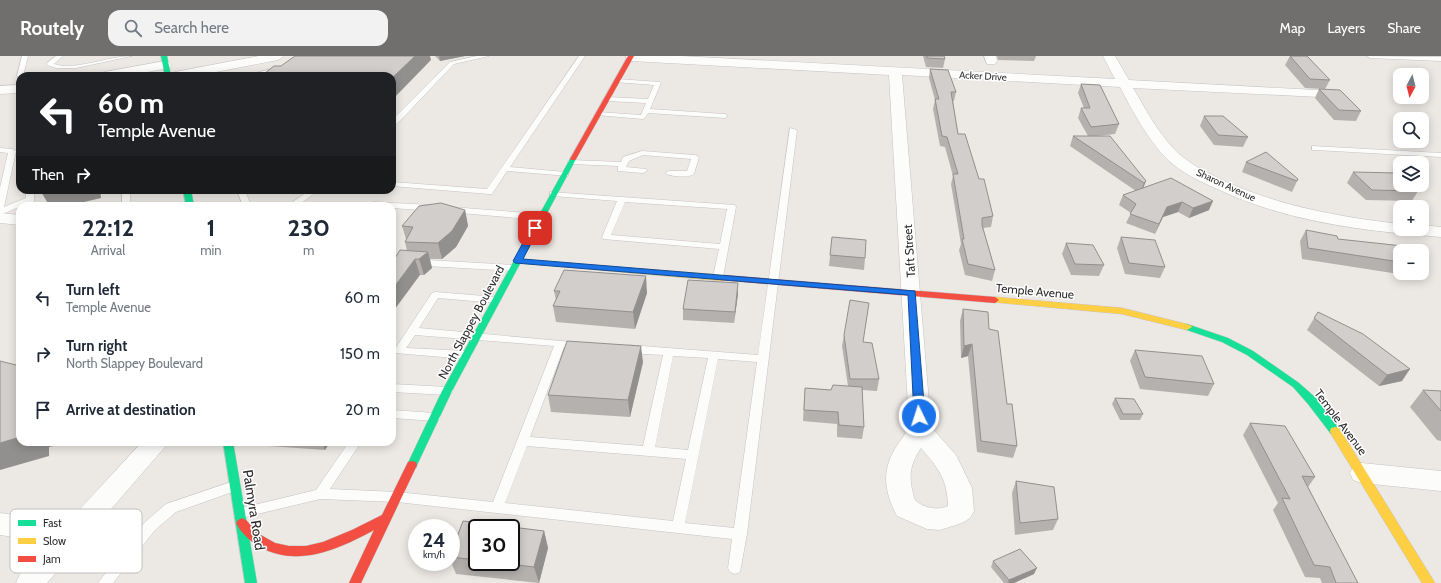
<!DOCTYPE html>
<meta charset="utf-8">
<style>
body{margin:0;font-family:Cabin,sans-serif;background:#f2f2f3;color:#1f2937;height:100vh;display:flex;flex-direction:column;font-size:15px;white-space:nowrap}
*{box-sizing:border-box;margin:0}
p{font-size:13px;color:#747a83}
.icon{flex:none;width:22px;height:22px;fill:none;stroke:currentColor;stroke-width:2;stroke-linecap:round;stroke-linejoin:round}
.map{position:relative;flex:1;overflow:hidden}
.sheet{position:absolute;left:16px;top:146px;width:380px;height:244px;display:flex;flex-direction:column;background:#fff;border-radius:12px;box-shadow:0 2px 10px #0003}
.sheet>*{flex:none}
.hud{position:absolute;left:16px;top:16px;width:380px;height:122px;border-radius:12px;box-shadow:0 2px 10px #0003;background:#202124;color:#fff;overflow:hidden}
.needle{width:26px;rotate:187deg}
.tools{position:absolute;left:1393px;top:12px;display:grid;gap:8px}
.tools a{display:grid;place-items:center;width:36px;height:36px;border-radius:8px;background:#fff;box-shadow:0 2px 10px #0003;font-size:20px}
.speed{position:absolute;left:408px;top:463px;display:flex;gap:8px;font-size:20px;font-weight:700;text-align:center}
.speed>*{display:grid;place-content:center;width:52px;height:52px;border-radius:50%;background:#fff;box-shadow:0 2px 10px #0003;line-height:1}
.speed small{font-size:10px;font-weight:400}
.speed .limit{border:2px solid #111;border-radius:6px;background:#fff;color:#111}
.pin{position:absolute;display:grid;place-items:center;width:34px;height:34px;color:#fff;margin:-17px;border-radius:8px;box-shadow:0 2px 6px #0006}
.me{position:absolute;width:44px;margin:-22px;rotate:356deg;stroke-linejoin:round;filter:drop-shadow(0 0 3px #0008)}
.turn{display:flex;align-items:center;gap:14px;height:84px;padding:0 16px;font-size:18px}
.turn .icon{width:52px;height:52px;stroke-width:2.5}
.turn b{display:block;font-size:28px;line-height:34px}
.then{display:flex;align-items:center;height:38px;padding:0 16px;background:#0003;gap:8px;font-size:15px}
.eta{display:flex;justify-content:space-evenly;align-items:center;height:68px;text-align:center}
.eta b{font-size:24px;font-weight:700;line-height:28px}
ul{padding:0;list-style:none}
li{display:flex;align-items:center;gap:12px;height:56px;padding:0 16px}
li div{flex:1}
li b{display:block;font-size:15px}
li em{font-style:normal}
header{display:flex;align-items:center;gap:24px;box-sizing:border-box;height:56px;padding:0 20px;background:#706f6e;color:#fff}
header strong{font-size:19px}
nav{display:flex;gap:22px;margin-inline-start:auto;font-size:14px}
.search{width:280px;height:36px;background:#f2f2f3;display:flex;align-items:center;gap:10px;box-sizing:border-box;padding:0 14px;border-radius:12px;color:#747a83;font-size:15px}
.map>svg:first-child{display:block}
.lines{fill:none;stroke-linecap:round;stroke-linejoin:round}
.lane-casing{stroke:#c5c4c5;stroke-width:1}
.street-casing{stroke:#c5c4c5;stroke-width:1}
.fast-casing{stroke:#c5c4c5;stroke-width:1}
.slow-casing{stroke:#c5c4c5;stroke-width:1}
.jam-casing{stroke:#c5c4c5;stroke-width:1}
.lane{fill:#fcfcfb;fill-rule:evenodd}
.street{fill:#fcfcfb;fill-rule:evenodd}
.fast{fill:#16e098;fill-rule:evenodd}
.slow{fill:#ffcf43;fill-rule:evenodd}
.jam{fill:#f24e42;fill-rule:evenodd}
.wall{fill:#b4b1af;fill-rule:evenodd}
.shaded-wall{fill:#92908e}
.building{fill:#d1cecb;stroke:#92908e}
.route{fill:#1a73e8;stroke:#114b97}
.labels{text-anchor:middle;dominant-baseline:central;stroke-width:3;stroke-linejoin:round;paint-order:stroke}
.far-street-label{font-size:10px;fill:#2e2e2e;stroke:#fff}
.street-label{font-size:12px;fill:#2e2e2e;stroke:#fff}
.near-street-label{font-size:14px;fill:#2e2e2e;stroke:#fff}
.key{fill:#fff;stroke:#c0c0c0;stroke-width:1}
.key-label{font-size:11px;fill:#2e2e2e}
</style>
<header>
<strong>Routely</strong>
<div class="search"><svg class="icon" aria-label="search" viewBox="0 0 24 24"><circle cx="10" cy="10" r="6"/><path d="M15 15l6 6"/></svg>Search here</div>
<nav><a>Map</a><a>Layers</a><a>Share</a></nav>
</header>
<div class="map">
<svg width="1441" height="527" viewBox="0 0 1441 527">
<rect width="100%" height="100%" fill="#ece8e4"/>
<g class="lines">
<defs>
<g id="lane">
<path d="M22 0H28L23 20H20V22L17 20Z"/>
<path d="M56 0H63L54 8C76 15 108 0 132 0L76 12H56L47 9V7Z"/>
<path d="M477 0H489L454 8 395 70H392V64L450 6Z"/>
<path d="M579 0H585L510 111 565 116H568V120L507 115 492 138H489L392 130V126L487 133Z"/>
<path d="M1367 0 1441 1V5L1370 2Z"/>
<path d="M280 11 283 13 282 14 255 20H243Z"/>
<path d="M617 23 660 26 661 27 650 53 725 58 728 60 725 62 648 57 645 62 643 63 596 59 595 58 598 56 641 59 646 47 607 45 604 43 607 41 648 43 654 29 615 26 614 25Z"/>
<path d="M790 72 797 74 747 478 740 516 735 518 730 516 728 512 732 483 397 446 320 443 241 462 236 461 235 457 236 453 241 452 316 434 349 386H361L330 433 397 436 493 446 554 290 415 279 406 292 467 295 472 299 467 303 395 297 394 295 395 293 432 237 435 236 497 241 502 244 497 247 438 242 419 272 583 287 584 289 583 291H564L530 381 643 390 663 299 629 297 625 295 624 293 625 291 629 289 758 299ZM673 300 708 302 688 394 655 391ZM718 303 757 306 734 472 685 467ZM527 390 686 403 673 465 505 447Z"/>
<path d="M1312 90 1441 97V101L1315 94H1312Z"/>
<path d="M0 92 12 93 16 95 4 151 26 142V134H34V150H26V148L0 159V132L8 97 0 96Z"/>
<path d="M642 95 695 99 699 101 694 118C689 122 670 121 665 117L669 115H687L691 103 643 99 629 105 626 111 646 113 647 115 643 117 618 115V110L571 108 567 106 571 104 621 106 623 101Z"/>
<rect x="122" y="134" width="8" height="16"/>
<path d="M237 134H245L251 150H243Z"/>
<path d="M310 134H319L297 150H287Z"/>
<path d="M550 136 735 149 736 151 723 221 718 224 713 221 719 193 603 183 602 181 617 145 553 140H550ZM625 146 727 153 720 188 611 179Z"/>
<path d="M373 146 432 149 436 152 432 155 392 152V150H370Z"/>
<path d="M451 151 541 158 545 161 541 164 448 156 447 154Z"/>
<path d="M392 202 514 209 519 212 514 215 392 208Z"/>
<path d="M392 328 447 331 451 332 453 335 451 338 447 339 392 336Z"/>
<path d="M392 354 435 357 439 358 441 361 439 364 435 365 392 362Z"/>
<path d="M234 425 238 426 240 430 238 434 176 456 155 474 113 527H98L145 466 166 448Z"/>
</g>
<g id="street">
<path d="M259 0H284L278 4 195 20H169L175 16Z"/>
<path d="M626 0H681L1115 23 1103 0H1115L1129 24 1335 35 1340 36 1342 39 1340 42 1133 32C1146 54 1159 79 1178 97 1191 109 1208 117 1224 125 1280 150 1339 161 1400 168V173H1422V169L1441 171V181C1363 175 1286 166 1215 132 1199 125 1181 116 1168 104 1148 84 1133 56 1120 31L902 19 931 371 956 399 972 432 974 455 970 462 962 467 940 474 927 473 897 460C885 437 881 416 895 393 900 384 907 378 909 368L889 19 631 5 627 4ZM921 392C938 412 947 422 948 450 938 455 923 452 915 444 908 424 909 409 921 392Z"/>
<path d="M984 0H996L997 5 995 8H987Z"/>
<path d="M165 5 169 6 171 9 169 12 125 20H98L104 16Z"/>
<path d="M20 29V37L0 38V30Z"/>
<path d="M0 157 20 159V169L0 167Z"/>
<path d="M142 386H168L164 392 47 527H16L20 518 50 486 0 479V457L68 466Z"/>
<path d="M1362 407 1441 415V435L1362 427 1353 424 1350 417 1353 410Z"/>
</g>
<g id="fast">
<path d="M161 0H167L171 20H165Z"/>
<path d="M573 101 576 103 452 335 417 409 416 412 412 413 408 412 407 409 442 335 570 103Z"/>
<path d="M183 134H191L194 150H186Z"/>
<path d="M1187 268 1228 282 1253 295 1299 327 1316 342 1339 372 1340 375 1339 378 1335 379 1331 378 1308 348 1293 331 1247 299 1222 286 1184 273 1182 271Z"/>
<path d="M223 386H233L257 527H245Z"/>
</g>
<g id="slow">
<path d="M515 203 723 219 727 222 723 225 518 207 514 205Z"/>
<path d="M995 241 1122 252 1190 269 1192 271 1187 274 1122 258 992 246 991 244Z"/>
<path d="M1335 371 1339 372 1435 527H1422L1331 378 1330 375 1331 372Z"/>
</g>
<g id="jam">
<path d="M628 0H634L576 103 575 104H571L570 103Z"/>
<path d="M723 219 995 241 999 244 995 247 720 224 719 222Z"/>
<path d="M412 405 416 406 417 409 361 527H349L374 474C339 493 298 512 260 491 250 485 241 477 236 467L238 464 242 462 246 464 259 478 275 487 289 490H306L323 486 352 474 382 459 408 406Z"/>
</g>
</defs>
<use href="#lane" class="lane-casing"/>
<use href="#street" class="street-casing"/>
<use href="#fast" class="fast-casing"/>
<use href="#slow" class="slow-casing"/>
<use href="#jam" class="jam-casing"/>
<use href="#lane" class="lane"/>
<use href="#street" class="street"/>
<use href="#fast" class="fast"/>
<use href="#slow" class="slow"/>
<use href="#jam" class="jam"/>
</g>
<g class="wall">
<path d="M435 0H465L440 5Z"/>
<path d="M923 0H944L945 3 943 12 926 11Z"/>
<path d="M997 0H1036L1034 5 998 4Z"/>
<path d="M1290 0 1330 24 1325 33 1305 32 1285 9Z"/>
<path d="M930 13 956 36 954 45H953L958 78 979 123 993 160 991 171 983 172 995 214 992 225 965 219 959 194 961 188 951 128 953 120 945 91 940 90 933 53 935 44 929 22Z"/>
<path d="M1081 28 1119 68 1115 78 1096 80 1146 125 1143 132 1209 154 1189 162 1178 156 1163 161 1155 178 1126 167 1131 157 1119 149 1123 139 1136 135 1070 90 1073 80H1088L1078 62 1081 52H1084L1078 37Z"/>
<path d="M1319 33 1361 55 1356 65 1334 64 1315 42Z"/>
<path d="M1204 60 1248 81 1243 91 1214 89 1200 70Z"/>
<path d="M1246 106 1298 123 1292 136 1242 116Z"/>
<path d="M1353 116 1418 135 1412 145 1366 144 1347 127Z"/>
<path d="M465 154 468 170 456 191 442 203H430L432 212 424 219H420L407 195 405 186 406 183 402 170Z"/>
<path d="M1306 174 1338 183 1400 195V217H1420L1418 221 1302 203 1300 185Z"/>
<path d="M832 181 865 202 864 214 829 210Z"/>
<path d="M1121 181 1165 211 1160 222 1125 218 1117 192Z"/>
<path d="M1066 187 1104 209 1099 220 1071 219 1062 198Z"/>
<path d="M1422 205 1426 210 1422 215Z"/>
<path d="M554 235 647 237 635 273 556 266 553 250 556 244Z"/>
<path d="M738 238 734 267 683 264V253Z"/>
<path d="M963 253 989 273 1017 390 1013 402 977 396 968 300 961 302 960 265Z"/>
<path d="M1318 256 1402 325 1379 330 1307 274Z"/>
<path d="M844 279 879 323 877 335 862 334 864 371 862 383 837 381V368L803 365 804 344 805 332 831 334 848 330 842 290Z"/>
<path d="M1135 294 1214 328 1208 340 1140 333 1130 305Z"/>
<path d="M643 306 630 361 551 356 548 339Z"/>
<path d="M1423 334 1441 335V385L1437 384 1410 351Z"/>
<path d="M1115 342 1143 358 1140 364H1120L1112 348Z"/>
<path d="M1250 367 1315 421 1308 431 1358 527H1322L1320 522 1305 521 1273 454 1278 447 1243 379Z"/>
<path d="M267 386H330L325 394 269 390Z"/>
<path d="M1016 425 1058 463 1053 474 1015 479 1012 437Z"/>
<path d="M463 465 544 475 548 492 539 527 456 518 451 506V497ZM477 472H511V506H477Z"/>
<path d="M993 505 1034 518 1014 527H1004L991 511Z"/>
</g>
<g class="shaded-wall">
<path d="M415 0H430L431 4 392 44V22Z"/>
<path d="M439 0H465L440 5Z"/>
<path d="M1146 125 1142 135 1140 137 1144 127Z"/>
<path d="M40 134H100L101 142 67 150H58L56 146 49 149Z"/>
<path d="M1213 145 1209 154 1189 162 1193 152Z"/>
<path d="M1182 146 1178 156 1163 161 1155 178 1159 168 1167 151Z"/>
<path d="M465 154 468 170 456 191 442 203 438 187Z"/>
<path d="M428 196 432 212 424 219 419 203Z"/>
<path d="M415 203 420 219 392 257V234Z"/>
<path d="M646 220 647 237 635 273 633 256Z"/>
<path d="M738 227V238L734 267 735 256Z"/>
<path d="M972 288 968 300 961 302 964 290Z"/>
<path d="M641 290 643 306 630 361 628 344Z"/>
<path d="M1410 313 1402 325 1379 330 1387 319Z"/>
<path d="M20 381V386H57V389L49 391V400L0 414V387Z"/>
<path d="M322 386H330L325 394Z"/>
<path d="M544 475 548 492 539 527 534 511Z"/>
<path d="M1037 512 1034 518 1014 527H1008L1009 524Z"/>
</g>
<g class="building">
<path d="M295 0H415L392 22V20H261L274 10H281Z"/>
<path d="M927 0H944L945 3 927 2Z"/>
<path d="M1290 0H1307L1330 24 1310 23Z"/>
<path d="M930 13 948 14 956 36H951L958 78H965L979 123H984L993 160 982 162V169L995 214 968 208 962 183H964L953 118H958L947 81 942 80 935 43H939Z"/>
<path d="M88 17V20H70Z"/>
<path d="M1081 28 1100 29 1119 68 1091 71 1081 52H1090Z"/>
<path d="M1319 33 1340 34 1361 55 1339 54Z"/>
<path d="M1204 60H1223L1248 81 1218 79Z"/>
<path d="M1073 80H1110L1146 125 1144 127Z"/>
<path d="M1266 96 1298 123 1297 125 1246 106Z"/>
<path d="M1353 116 1397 117 1400 119V129H1412L1418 135 1372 134Z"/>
<path d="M1171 122 1213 145 1193 152 1182 146 1167 151 1159 168 1130 158 1136 148 1123 139Z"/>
<path d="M441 147 465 154 452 175 438 187 405 186 413 171 402 170 419 150Z"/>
<path d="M1306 174 1337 180 1338 183 1412 191 1415 195H1400V206L1308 192Z"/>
<path d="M832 181 866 184 865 202 830 199Z"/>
<path d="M1121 181 1155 184 1165 211 1129 207Z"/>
<path d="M1066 187 1093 189 1104 209 1075 208Z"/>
<path d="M400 194 428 196 419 203H415L392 234V207Z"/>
<path d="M1422 205 1426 210 1422 209Z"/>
<path d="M564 214 646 220 633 256 553 250 560 235H554Z"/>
<path d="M688 224 738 227 735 256 683 253Z"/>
<path d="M850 244 869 247 863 286 872 287 879 323H850L844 279Z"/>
<path d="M963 253 988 256 989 273 998 275 1007 348H1012L1017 390 981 385 972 288 964 290Z"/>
<path d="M1318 256 1363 278 1410 313 1387 319 1314 262Z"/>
<path d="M567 285 641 290 628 344 548 339Z"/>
<path d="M1135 294 1202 300 1214 328 1145 321Z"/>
<path d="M0 305 20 310V381L0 387Z"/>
<path d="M833 329 862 331 864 371 839 369 838 356 804 354 805 332 831 334Z"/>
<path d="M1423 334 1441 335V355Z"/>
<path d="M1115 342 1134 343 1143 358H1123Z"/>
<path d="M1250 367 1285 370 1315 421 1302 420 1358 527H1336L1330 511 1314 509 1282 442 1290 443Z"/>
<path d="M1016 425 1054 431 1058 463 1020 467Z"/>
<path d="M463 465 544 475 534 511 493 506H511V472H477V504L451 501V497Z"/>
<path d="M1020 493 1037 512 1009 524 993 505Z"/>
</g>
<path class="route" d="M535 169 539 172 523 203 915 235 925 360 919 364 914 360 908 239 515 207 513 205 531 172Z"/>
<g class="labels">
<g class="far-street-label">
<text transform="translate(983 20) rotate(3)">Acker Drive</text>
<text transform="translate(1226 129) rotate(25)">Sharon Avenue</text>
</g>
<g class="street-label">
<text transform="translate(909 195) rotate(-94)">Taft Street</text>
<text transform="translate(1035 235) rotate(5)">Temple Avenue</text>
<text transform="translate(471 266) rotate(-62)">North Slappey Boulevard</text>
<text transform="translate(1341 366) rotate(53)">Temple Avenue</text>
</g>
<g class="near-street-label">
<text transform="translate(254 454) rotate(81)">Palmyra Road</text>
</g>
</g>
<rect x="10" y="453" width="132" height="64" rx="6" class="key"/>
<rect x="18" y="464" width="18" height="6" fill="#16e098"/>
<rect x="18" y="482" width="18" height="6" fill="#ffcf43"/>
<rect x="18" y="500" width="18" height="6" fill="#f24e42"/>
<g class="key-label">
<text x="43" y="471">Fast</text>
<text x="43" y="489">Slow</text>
<text x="43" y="507">Jam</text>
</g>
</svg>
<div class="tools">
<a><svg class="needle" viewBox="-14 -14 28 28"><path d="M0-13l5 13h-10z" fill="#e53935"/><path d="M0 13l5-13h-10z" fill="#747a83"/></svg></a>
<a><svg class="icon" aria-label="search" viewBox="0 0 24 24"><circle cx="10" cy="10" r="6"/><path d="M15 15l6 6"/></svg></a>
<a><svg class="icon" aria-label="layers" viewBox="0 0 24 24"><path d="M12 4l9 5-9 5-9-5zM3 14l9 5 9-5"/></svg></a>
<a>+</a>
<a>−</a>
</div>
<div class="speed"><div>24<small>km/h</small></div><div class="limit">30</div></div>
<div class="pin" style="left:535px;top:172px;background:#d93025"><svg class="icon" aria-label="arrive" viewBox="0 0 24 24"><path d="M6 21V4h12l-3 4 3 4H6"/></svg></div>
<svg class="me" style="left:919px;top:360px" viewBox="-20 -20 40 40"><circle r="17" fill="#1a73e8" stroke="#fff" stroke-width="3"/><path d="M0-11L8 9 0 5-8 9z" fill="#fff"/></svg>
<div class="hud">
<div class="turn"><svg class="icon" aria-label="left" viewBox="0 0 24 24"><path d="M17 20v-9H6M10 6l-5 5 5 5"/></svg><div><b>60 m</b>Temple Avenue</div></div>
<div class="then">Then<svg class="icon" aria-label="right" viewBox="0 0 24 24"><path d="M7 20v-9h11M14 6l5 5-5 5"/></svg></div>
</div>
<section class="sheet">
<div class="eta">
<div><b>22:12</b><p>Arrival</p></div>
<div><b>1</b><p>min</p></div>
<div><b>230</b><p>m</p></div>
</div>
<ul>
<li><svg class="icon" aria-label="left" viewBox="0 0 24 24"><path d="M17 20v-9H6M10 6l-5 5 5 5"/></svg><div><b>Turn left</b><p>Temple Avenue</p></div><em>60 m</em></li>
<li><svg class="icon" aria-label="right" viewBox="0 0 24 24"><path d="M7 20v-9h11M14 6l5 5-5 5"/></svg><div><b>Turn right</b><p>North Slappey Boulevard</p></div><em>150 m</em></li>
<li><svg class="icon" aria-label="arrive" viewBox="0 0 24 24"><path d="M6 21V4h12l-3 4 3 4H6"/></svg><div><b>Arrive at destination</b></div><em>20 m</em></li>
</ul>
</section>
</div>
